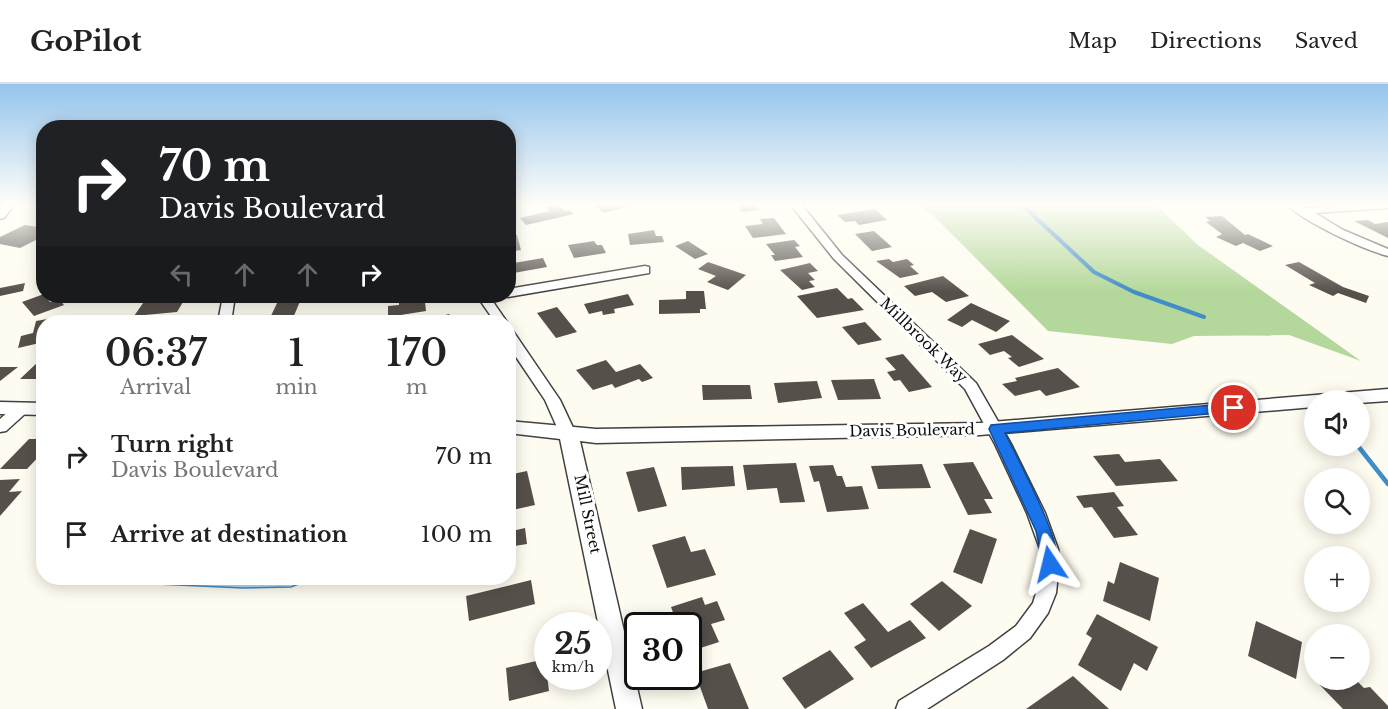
<!DOCTYPE html>
<meta charset="utf-8">
<style>
body{margin:0;font-family:"Libre Baskerville",serif;background:#f2f2f2;color:#222;height:100vh;display:flex;flex-direction:column;font-size:22px;white-space:nowrap}
*{box-sizing:border-box;margin:0}
p{font-size:20px;color:#767676}
.icon{flex:none;width:33px;height:33px;fill:none;stroke:currentColor;stroke-width:2;stroke-linecap:round;stroke-linejoin:round}
.map{position:relative;flex:1;overflow:hidden}
.side{position:absolute;left:36px;top:231px;width:480px;height:270px;display:flex;flex-direction:column;background:#fff;border-radius:24px;box-shadow:0 3px 15px #0003}
.side>*{flex:none}
.guide{position:absolute;left:36px;top:36px;width:480px;height:183px;border-radius:24px;box-shadow:0 3px 15px #0003;background:#202124;color:#fff;overflow:hidden}
.buttons{position:absolute;left:1304px;top:306px;display:grid;gap:12px}
.buttons a{display:grid;place-items:center;width:66px;height:66px;border-radius:50%;background:#fff;box-shadow:0 3px 15px #0003;font-size:30px}
.speed{position:absolute;left:534px;top:528px;display:flex;gap:12px;font-size:30px;font-weight:700;text-align:center}
.speed>*{display:grid;place-content:center;width:78px;height:78px;border-radius:50%;background:#fff;box-shadow:0 3px 15px #0003;line-height:1}
.speed small{font-size:15px;font-weight:400}
.speed .limit{border:3px solid #111;border-radius:9px;background:#fff;color:#111}
.pin{position:absolute;display:grid;place-items:center;width:51px;height:51px;color:#fff;margin:-26px;border:3px solid #fff;border-radius:50%;box-shadow:0 2px 6px #0007}
.me{position:absolute;width:66px;margin:-33px;rotate:350deg;stroke-linejoin:round;filter:drop-shadow(0 0 4px #0008)}
.turn{display:flex;align-items:center;gap:21px;height:126px;padding:0 24px;font-size:27px}
.turn .icon{width:78px;height:78px;stroke-width:2.5}
.turn b{display:block;font-size:42px;line-height:51px}
.lanes{display:flex;align-items:center;height:57px;padding:0 24px;background:#0003;justify-content:center;gap:30px;direction:ltr}
.lanes .off{opacity:.35}
.eta{display:flex;justify-content:space-evenly;align-items:center;height:102px;text-align:center}
.eta b{font-size:36px;font-weight:600;line-height:42px}
ul{padding:0;list-style:none}
li{display:flex;align-items:center;gap:18px;height:78px;padding:0 24px}
li div{flex:1}
li b{display:block;font-size:22px}
li em{font-style:normal}
header{display:flex;align-items:center;gap:36px;box-sizing:border-box;height:84px;padding:0 30px;background:#fff;border-bottom:2px solid #e0e0e0}
header strong{font-size:28px}
nav{display:flex;gap:33px;margin-inline-start:auto;font-size:21px}
.map>svg:first-child{display:block}
.forest{fill:#b4d89b}
.water{fill:#b7dbf4;stroke:#418dc8;stroke-width:1.5}
.lines{fill:none;stroke-linecap:round;stroke-linejoin:round}
.stream-far1{stroke:#418dc8;stroke-width:4}
.stream{stroke:#418dc8;stroke-width:4.5}
.building{fill:#56504b}
.minor-casing{stroke:#414141;stroke-width:3}
.tertiary-casing{stroke:#414141;stroke-width:3}
.minor{fill:#fff;fill-rule:evenodd}
.tertiary{fill:#fff;fill-rule:evenodd}
.route{fill:#1a73e8;stroke:#114b97;stroke-width:1.5}
.labels{text-anchor:middle;dominant-baseline:central;stroke-width:6;stroke-linejoin:round;paint-order:stroke}
.street-label{font-size:15px;fill:#0e0e0e;stroke:#fff}
</style>
<header>
<strong>GoPilot</strong>
<nav><a>Map</a><a>Directions</a><a>Saved</a></nav>
</header>
<div class="map">
<svg width="1388" height="625" viewBox="0 0 1388 625">
<rect width="100%" height="100%" fill="#fefcf0"/>
<path class="forest" d="M917 120H1155L1198 161 1361 277 1289 251 1194 252 1172 260 1048 247 936 134Z"/>
<path class="water" d="M80 494H314L291 503 243 504 91 497Z"/>
<g class="lines">
<path class="stream-far1" d="M1021 120 1094 188 1134 208 1204 233"/>
<path class="stream" d="M1358 362 1388 400"/>
</g>
<g class="building">
<path d="M558 120 565 127 570 126 574 130 526 141 520 134 550 127 547 123Z"/>
<path d="M594 120H629L631 122 603 129Z"/>
<path d="M736 120H756L760 126 742 128Z"/>
<path d="M875 125 887 136 859 141 855 137 845 138 837 131Z"/>
<path d="M1222 132 1245 151 1248 150 1273 162 1260 167 1243 159 1236 162 1216 153 1222 150 1206 138 1210 137 1205 133Z"/>
<path d="M774 134 786 150 753 154 745 142 763 140 760 135Z"/>
<path d="M1368 136 1375 140 1388 138V154L1354 137Z"/>
<path d="M44 140V152L20 164 0 160V153L25 141 38 143Z"/>
<path d="M654 146 656 152H662L664 158 630 161 628 150Z"/>
<path d="M874 147 892 163 872 167 855 150Z"/>
<path d="M517 151 521 166 508 168V152Z"/>
<path d="M794 156 800 162 795 163 803 173 775 177 771 171H775L766 160Z"/>
<path d="M594 157 597 161H602L606 169 574 174 568 161Z"/>
<path d="M688 157 708 170 695 175 675 162Z"/>
<path d="M543 174 547 183 508 190V180Z"/>
<path d="M889 175 893 178 907 175 914 181 910 182 919 190 900 194 876 177Z"/>
<path d="M708 178 746 191 728 206 707 198 716 192 698 185Z"/>
<path d="M1299 178 1343 203 1369 212 1366 219 1338 209 1333 212 1309 201 1315 199 1285 181Z"/>
<path d="M810 179 818 187 808 189 815 196 809 197 815 203 802 206 780 186Z"/>
<path d="M943 192 969 212 946 218 932 208 915 212 904 202Z"/>
<path d="M25 199 23 207 0 212V204Z"/>
<path d="M837 204 848 215 852 214 864 226 817 234 797 212Z"/>
<path d="M686 207H704L706 225H700V229L659 230V216L686 215Z"/>
<path d="M44 210 50 218 59 215 64 221 34 232 22 218Z"/>
<path d="M628 210 634 221 614 225 615 229 603 231 602 227 589 230 584 220Z"/>
<path d="M148 212H180L178 214 186 213 177 228 134 232Z"/>
<path d="M399 212H440V215L425 218 426 227 388 233V222L399 221Z"/>
<path d="M301 215 293 234 269 236 278 217Z"/>
<path d="M971 219 1010 237 996 248 972 236 962 243 947 236Z"/>
<path d="M557 223 577 248 556 254 537 229Z"/>
<path d="M449 230 454 238H421Z"/>
<path d="M53 234 52 238H44V258L18 264 21 252 33 249 36 237Z"/>
<path d="M865 238 882 256 858 261 842 243Z"/>
<path d="M1012 251 1044 275 1019 283 1008 274 1012 273 1004 267 990 271 978 260Z"/>
<path d="M903 270 932 303 909 308 900 296 894 297 887 288 896 286 885 274Z"/>
<path d="M606 276 616 288 640 280 653 294 642 298 639 295 615 304 612 300 593 306 576 286Z"/>
<path d="M39 277H44V288L37 295H20Z"/>
<path d="M0 283H18L0 297Z"/>
<path d="M1058 284 1080 303 1046 312 1040 306 1015 312 1002 300 1017 297 1015 294Z"/>
<path d="M874 295 881 315 838 316 831 296Z"/>
<path d="M817 297 822 314 778 319 774 299Z"/>
<path d="M702 301H750L752 315 703 316Z"/>
<path d="M29 355H44V367L27 385H0Z"/>
<path d="M1119 370 1125 378 1160 375 1178 397 1116 402 1093 372Z"/>
<path d="M973 378 993 415H984L992 429 968 431 943 380Z"/>
<path d="M796 379 805 418 780 419 777 404 747 406 743 381Z"/>
<path d="M922 380 931 404 878 405 871 382Z"/>
<path d="M833 381 837 392H842L846 403 862 402 869 425 827 428 819 397 814 398 809 382Z"/>
<path d="M733 382 735 402 682 406 681 383Z"/>
<path d="M654 383 667 422 638 428 626 388Z"/>
<path d="M527 387 535 421 508 427V391Z"/>
<path d="M20 395 9 408 22 407 0 432V396Z"/>
<path d="M1114 408 1124 422 1117 423 1138 451 1114 454 1092 423 1084 424 1076 412Z"/>
<path d="M511 438 512 447 525 444 527 460 508 463V439Z"/>
<path d="M970 445 997 455 982 500 953 488Z"/>
<path d="M685 452 691 468 705 465 716 491 667 504 652 461Z"/>
<path d="M1120 478 1159 494 1150 537 1103 517 1108 497 1114 500Z"/>
<path d="M531 496 535 520 469 537 466 512Z"/>
<path d="M942 497 972 522 939 547 910 520Z"/>
<path d="M702 513 705 521 717 517 725 536 711 540 719 558 688 568V542H678L671 523Z"/>
<path d="M863 519 888 548 910 536 926 554 871 584 854 563 866 556 844 529Z"/>
<path d="M1097 530 1158 563 1147 587 1134 579 1121 607 1078 581 1092 554 1086 550Z"/>
<path d="M1256 537 1302 558 1296 595 1248 572Z"/>
<path d="M830 566 854 595 805 625 782 594Z"/>
<path d="M545 575 549 607 509 617 506 584Z"/>
<path d="M730 579 749 625H708L695 589Z"/>
<path d="M1073 592 1109 625H1026Z"/>
<path d="M1315 596H1356L1364 604 1370 603 1388 622V625H1343Z"/>
</g>
<g class="lines">
<defs>
<g id="minor">
<path d="M4 120H15L4 134 0 135V125Z"/>
<path d="M508 120H517L508 125Z"/>
<path d="M790 120H801L842 171 976 299 1011 360 1045 429 1058 465 1059 480 1056 509 1048 529 1030 554 1003 576 927 625H896L899 617 989 562 1016 542 1033 519 1036 509 1041 480 1040 465 1027 429 995 360 965 305 834 175Z"/>
<path d="M1286 120H1299L1305 124 1388 120V124L1315 129 1343 146 1388 165V172C1362 165 1304 138 1286 120Z"/>
<path d="M645 182 649 183V189L508 213 503 212H508V205Z"/>
<path d="M223 212H235L231 238H218Z"/>
<path d="M477 212H489L507 238H495Z"/>
<path d="M508 246 513 247 560 316 576 350 574 354H562L560 350 545 316 508 261Z"/>
<path d="M22 319 30 324 27 328 6 347 0 348V335L17 320Z"/>
</g>
<g id="tertiary">
<path d="M1388 305V317L1359 319V316H1314V323L980 351 596 359 580 357 642 625H616L560 355 508 349V337L596 345 980 339Z"/>
<path d="M0 318 44 319V331L0 330Z"/>
</g>
</defs>
<use href="#minor" class="minor-casing"/>
<use href="#tertiary" class="tertiary-casing"/>
<use href="#minor" class="minor"/>
<use href="#tertiary" class="tertiary"/>
</g>
<linearGradient id="sky" x2="0" y2="1"><stop stop-color="#94c4ed"/><stop offset="0.58" stop-color="#fffef8"/><stop offset="1" stop-color="#fffef8" stop-opacity="0"/></linearGradient>
<rect width="1388" height="208" fill="url(#sky)"/>
<path class="route" d="M1234 319 1239 321 1241 324 1239 327 1005 349C1016 372 1067 464 1056 484L1050 487 1044 484 1036 447 989 345 991 341Z"/>
<g class="labels">
<g class="street-label">
<text transform="translate(924 256) rotate(44)">Millbrook Way</text>
<text transform="translate(912 346) rotate(-1)">Davis Boulevard</text>
<text transform="translate(588 430) rotate(78)">Mill Street</text>
</g>
</g>
</svg>
<div class="buttons">
<a><svg class="icon" aria-label="sound" viewBox="0 0 24 24"><path d="M4 9h4l5-4v14l-5-4H4zM17 9q2 3 0 6"/></svg></a>
<a><svg class="icon" aria-label="search" viewBox="0 0 24 24"><circle cx="10" cy="10" r="6"/><path d="M15 15l6 6"/></svg></a>
<a>+</a>
<a>−</a>
</div>
<div class="speed"><div>25<small>km/h</small></div><div class="limit">30</div></div>
<div class="pin" style="left:1234px;top:324px;background:#d93025"><svg class="icon" aria-label="arrive" viewBox="0 0 24 24"><path d="M6 21V4h12l-3 4 3 4H6"/></svg></div>
<svg class="me" style="left:1050px;top:480px" viewBox="-20 -20 40 40"><path d="M0-17L14 15 0 8-14 15z" fill="#1a73e8" stroke="#fff" stroke-width="4"/></svg>
<div class="guide">
<div class="turn"><svg class="icon" aria-label="right" viewBox="0 0 24 24"><path d="M7 20v-9h11M14 6l5 5-5 5"/></svg><div><b>70 m</b>Davis Boulevard</div></div>
<div class="lanes"><svg class="icon off" aria-label="left" viewBox="0 0 24 24"><path d="M17 20v-9H6M10 6l-5 5 5 5"/></svg><svg class="icon off" aria-label="ahead" viewBox="0 0 24 24"><path d="M12 20V5M6 11l6-6 6 6"/></svg><svg class="icon off" aria-label="ahead" viewBox="0 0 24 24"><path d="M12 20V5M6 11l6-6 6 6"/></svg><svg class="icon" aria-label="right" viewBox="0 0 24 24"><path d="M7 20v-9h11M14 6l5 5-5 5"/></svg></div>
</div>
<section class="side">
<div class="eta">
<div><b>06:37</b><p>Arrival</p></div>
<div><b>1</b><p>min</p></div>
<div><b>170</b><p>m</p></div>
</div>
<ul>
<li><svg class="icon" aria-label="right" viewBox="0 0 24 24"><path d="M7 20v-9h11M14 6l5 5-5 5"/></svg><div><b>Turn right</b><p>Davis Boulevard</p></div><em>70 m</em></li>
<li><svg class="icon" aria-label="arrive" viewBox="0 0 24 24"><path d="M6 21V4h12l-3 4 3 4H6"/></svg><div><b>Arrive at destination</b></div><em>100 m</em></li>
</ul>
</section>
</div>
